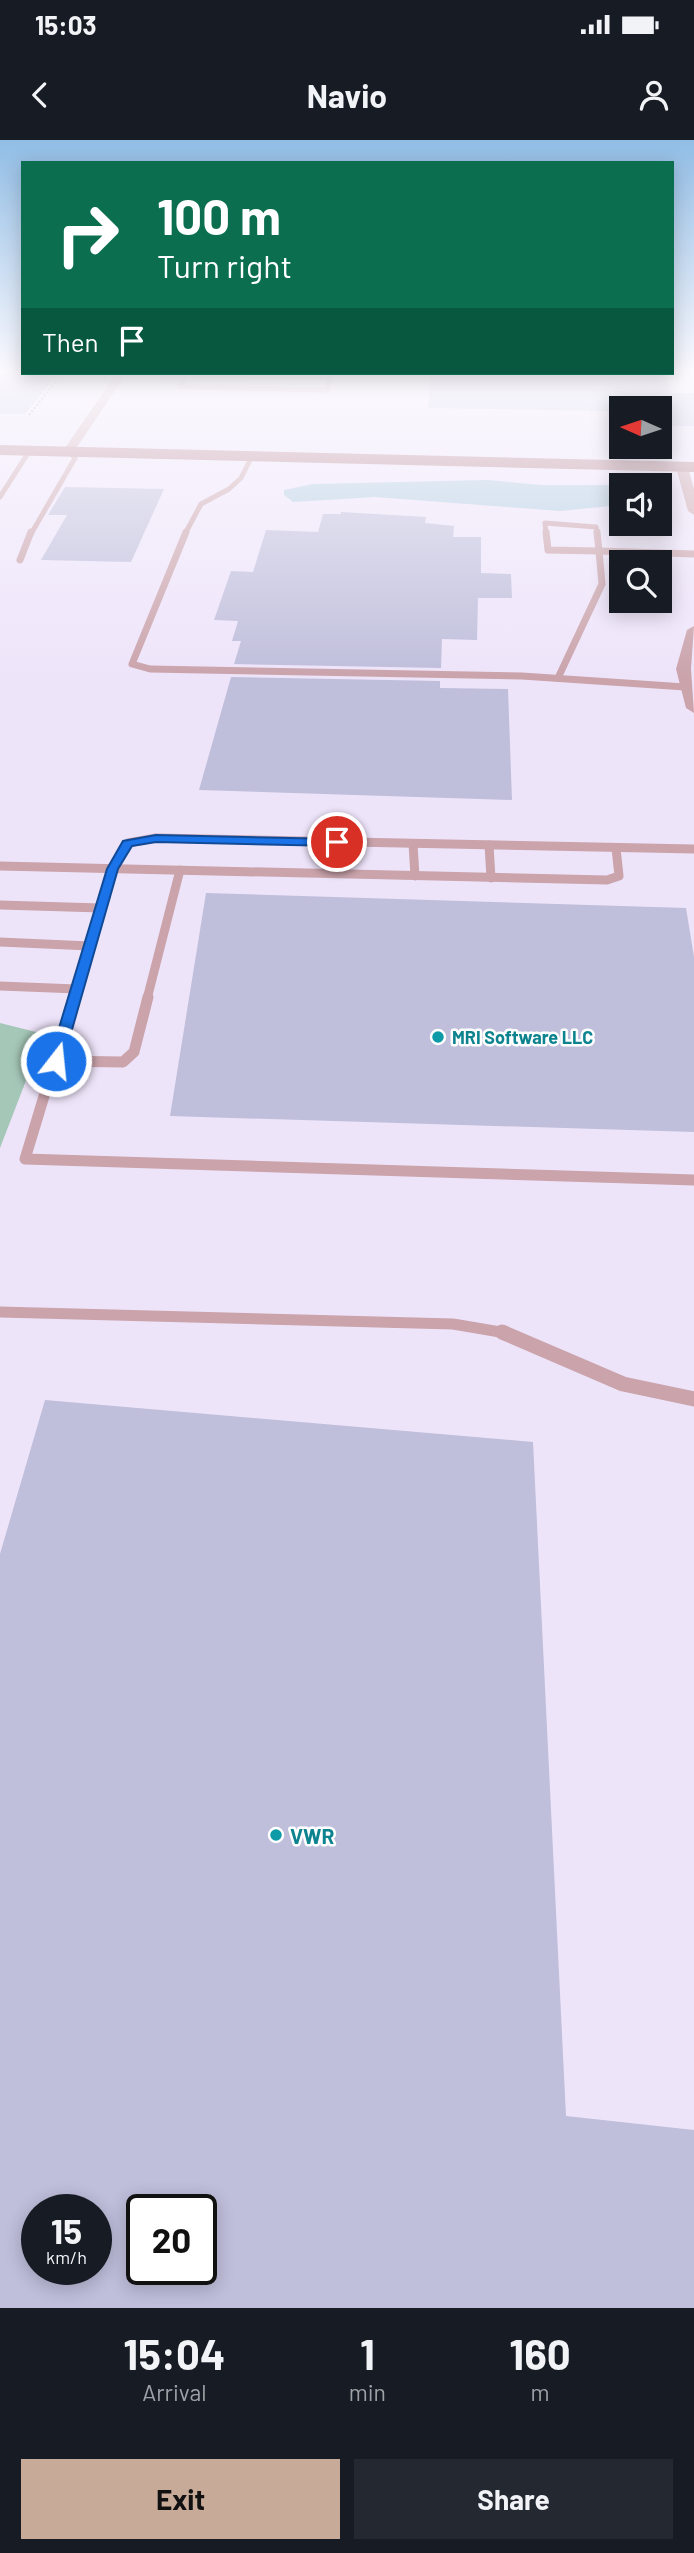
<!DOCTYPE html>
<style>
body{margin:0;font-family:Barlow,sans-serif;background:#242831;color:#f1f3f6;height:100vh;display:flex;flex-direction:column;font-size:26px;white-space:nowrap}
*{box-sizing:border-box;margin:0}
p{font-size:23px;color:#9ea1a6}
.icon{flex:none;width:38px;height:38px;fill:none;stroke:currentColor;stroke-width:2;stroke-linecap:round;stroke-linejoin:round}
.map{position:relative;height:2168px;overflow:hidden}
.details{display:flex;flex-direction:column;background:#171b24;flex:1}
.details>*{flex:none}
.hud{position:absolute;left:21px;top:21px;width:653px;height:214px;border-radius:0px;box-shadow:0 4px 18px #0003;background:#0b6e4f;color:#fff;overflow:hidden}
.needle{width:46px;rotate:273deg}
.buttons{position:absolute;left:609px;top:256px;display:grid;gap:14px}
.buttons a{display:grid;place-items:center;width:63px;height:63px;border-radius:0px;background:#171b24;box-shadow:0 4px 18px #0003;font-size:35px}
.speed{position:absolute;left:21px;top:2054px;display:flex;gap:14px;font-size:35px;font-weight:700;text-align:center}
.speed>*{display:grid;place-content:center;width:91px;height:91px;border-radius:50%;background:#171b24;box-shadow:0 4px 18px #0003;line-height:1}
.speed small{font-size:18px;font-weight:400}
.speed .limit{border:4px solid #111;border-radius:10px;background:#fff;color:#111}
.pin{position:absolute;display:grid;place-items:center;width:60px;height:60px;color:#fff;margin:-30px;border:4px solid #fff;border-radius:50%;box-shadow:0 2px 7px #0007}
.me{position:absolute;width:77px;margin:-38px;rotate:16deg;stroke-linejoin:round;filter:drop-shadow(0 0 5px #0008)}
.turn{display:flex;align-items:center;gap:24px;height:147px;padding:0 21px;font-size:32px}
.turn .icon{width:91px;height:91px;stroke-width:2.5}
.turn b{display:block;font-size:49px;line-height:60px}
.then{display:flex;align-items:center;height:66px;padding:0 21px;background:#0003;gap:14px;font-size:26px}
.eta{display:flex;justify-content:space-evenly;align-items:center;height:119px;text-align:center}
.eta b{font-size:42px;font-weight:700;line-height:49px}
.button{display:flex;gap:14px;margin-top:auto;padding:14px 21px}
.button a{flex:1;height:80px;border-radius:0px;background:#c8aa99;color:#111;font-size:28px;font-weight:700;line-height:80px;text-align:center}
.button a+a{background:#242831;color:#f1f3f6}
.status{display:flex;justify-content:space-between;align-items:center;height:49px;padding:0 35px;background:#171b24;direction:ltr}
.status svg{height:19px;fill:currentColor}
header{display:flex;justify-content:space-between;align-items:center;height:91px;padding:0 21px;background:#171b24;font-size:32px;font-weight:700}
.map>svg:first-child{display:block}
.built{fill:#eee4fa;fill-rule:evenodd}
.forest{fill:#a5c7b7}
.water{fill:#aecbe0}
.building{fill:#bfbedb;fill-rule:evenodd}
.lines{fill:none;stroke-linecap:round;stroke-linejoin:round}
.path{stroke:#8f8a94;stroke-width:2;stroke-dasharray:2 2;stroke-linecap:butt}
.lane-far4{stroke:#caa3ab;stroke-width:5}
.lane-far3{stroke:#caa3ab;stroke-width:7}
.lane-far2{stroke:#caa3ab;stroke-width:9}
.lane-far1{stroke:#caa3ab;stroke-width:11}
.lane{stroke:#caa3ab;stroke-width:15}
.street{fill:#caa3ab;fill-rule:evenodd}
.secondary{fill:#b37c88;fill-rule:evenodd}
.route{fill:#1a73e8;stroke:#114b97;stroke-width:2}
.culture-dot{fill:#0f9aa8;stroke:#fff;stroke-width:2.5}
.labels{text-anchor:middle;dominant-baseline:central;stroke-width:5;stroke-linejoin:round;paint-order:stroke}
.culture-label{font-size:18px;font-weight:bold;fill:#0d838f;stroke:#fff;text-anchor:start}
.near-culture-label{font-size:21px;font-weight:bold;fill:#0d838f;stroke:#fff;text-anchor:start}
</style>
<div class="status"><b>15:03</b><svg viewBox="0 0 49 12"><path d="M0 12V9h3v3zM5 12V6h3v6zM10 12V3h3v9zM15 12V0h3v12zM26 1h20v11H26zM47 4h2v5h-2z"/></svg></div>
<header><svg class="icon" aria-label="back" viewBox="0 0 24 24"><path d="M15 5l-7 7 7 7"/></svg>Navio<svg class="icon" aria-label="person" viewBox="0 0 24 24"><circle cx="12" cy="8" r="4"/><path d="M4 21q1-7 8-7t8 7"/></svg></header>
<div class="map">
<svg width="694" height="2168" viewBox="0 0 694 2168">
<rect width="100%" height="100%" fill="#f6f1fc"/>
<path class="built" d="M0 234H694V2168H0ZM621 268H660V306H621ZM621 345H660V383H621ZM621 422H660V460H621ZM37 2070H96V2130H37ZM142 2070H201V2130H142Z"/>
<path class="forest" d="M0 883 44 894 0 1008Z"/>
<path class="water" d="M488 340 540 345H628H621V365L560 371 375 357 293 362 284 355V350L313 344Z"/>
<g class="building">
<path d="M0 234H57L25 274H0Z"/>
<path d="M431 234H665L671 253H694V286H660V268H621V285H611L608 271 428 268Z"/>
<path d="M65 347 164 349 131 422 41 420 67 375H48Z"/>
<path d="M341 372 426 377 425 383 454 386 453 397H481V433L511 434 512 458H478L477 500 442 499 441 528 234 524 241 501H232L238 481 214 480 231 431 253 432 266 390 318 392 323 374H341Z"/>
<path d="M231 537 440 541V548L508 549 512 660 199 650Z"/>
<path d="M206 753 686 768 694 817V992L170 976Z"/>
<path d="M45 1260 533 1302 566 1976 694 1990V2168H0V1414ZM37 2070H96V2130H37ZM142 2070H201V2130H142Z"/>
</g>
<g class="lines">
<path class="path" d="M29 275 62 234"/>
<g class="lane-far4">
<path d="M120 234 330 238 327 250 180 247 185 236"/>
<path d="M0 357 30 310"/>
<path d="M31 394 75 318 69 311"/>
<path d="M185 394 201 364 229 349 241 338 252 316"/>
<path d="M546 394 545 383 596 387 597 394"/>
</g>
<g class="lane-far3">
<path d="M186 392 132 524 150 529 522 536 685 547"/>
<path d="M546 392 548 410 599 411"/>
<path d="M597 392 599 411"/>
<path d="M599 411 694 414"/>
<path d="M20 420 31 392"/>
<path d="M558 538 602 444 599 411"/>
</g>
<g class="lane-far2">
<path d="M413 704 415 736"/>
<path d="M489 705 491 738"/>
<path d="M0 726 607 740 619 736 616 708"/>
<path d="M0 765 101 768"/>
<path d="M0 802 90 806"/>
<path d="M0 846 77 849"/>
<path d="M74 859 113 729 128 703 156 698 694 709"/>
<path d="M147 859 180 730"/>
</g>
<g class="lane-far1">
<path d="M74 857 25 1019 694 1040"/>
<path d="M56 921 123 922 134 912 148 857"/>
<path d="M0 1172 453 1184 506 1193"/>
</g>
<path class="lane" d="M502 1192 623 1244 694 1259"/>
<g class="street">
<path d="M116 234H126L73 313H65L63 311Z"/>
<path d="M682 324 688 327 694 349V375L688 371 676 327Z"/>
<path d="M694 486 691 529 694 573 686 568 676 529 687 490Z"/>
</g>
<path class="secondary" d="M0 305 694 322V332L0 315Z"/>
</g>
<linearGradient id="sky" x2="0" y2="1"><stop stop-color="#91bde5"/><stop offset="0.43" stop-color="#fbf9fe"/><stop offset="1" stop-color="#fbf9fe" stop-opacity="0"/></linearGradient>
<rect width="694" height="538" fill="url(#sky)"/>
<path class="route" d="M156 695 337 699 343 702 337 706 156 702 132 706 118 729 63 921 56 925 51 924 49 921 107 729 123 701Z"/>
<g class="culture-dot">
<circle cx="438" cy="897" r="7"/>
<circle cx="276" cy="1695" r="7"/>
</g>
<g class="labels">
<g class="culture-label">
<text x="452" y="897">MRI Software LLC</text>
</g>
<g class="near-culture-label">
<text x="290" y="1695">VWR</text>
</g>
</g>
</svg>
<div class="buttons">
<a><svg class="needle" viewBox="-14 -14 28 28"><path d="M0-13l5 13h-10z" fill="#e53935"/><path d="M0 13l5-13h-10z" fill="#9ea1a6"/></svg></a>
<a><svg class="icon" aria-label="sound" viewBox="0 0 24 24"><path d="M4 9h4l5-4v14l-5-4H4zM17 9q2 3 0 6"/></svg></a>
<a><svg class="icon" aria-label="search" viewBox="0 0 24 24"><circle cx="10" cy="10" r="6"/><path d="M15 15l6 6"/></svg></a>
</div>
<div class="speed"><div>15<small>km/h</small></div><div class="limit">20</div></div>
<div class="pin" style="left:337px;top:702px;background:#d93025"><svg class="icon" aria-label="arrive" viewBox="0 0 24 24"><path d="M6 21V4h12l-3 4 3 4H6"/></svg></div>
<svg class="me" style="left:56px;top:921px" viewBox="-20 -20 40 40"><circle r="17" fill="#1a73e8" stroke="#fff" stroke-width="3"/><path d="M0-11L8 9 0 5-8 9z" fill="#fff"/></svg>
<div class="hud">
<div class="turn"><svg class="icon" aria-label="right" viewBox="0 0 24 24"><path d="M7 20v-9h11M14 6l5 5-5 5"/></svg><div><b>100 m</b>Turn right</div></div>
<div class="then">Then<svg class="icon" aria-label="arrive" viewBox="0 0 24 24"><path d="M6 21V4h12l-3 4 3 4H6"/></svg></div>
</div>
</div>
<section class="details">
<div class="eta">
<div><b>15:04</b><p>Arrival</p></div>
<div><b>1</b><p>min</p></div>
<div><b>160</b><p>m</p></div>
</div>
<div class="button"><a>Exit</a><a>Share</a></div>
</section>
